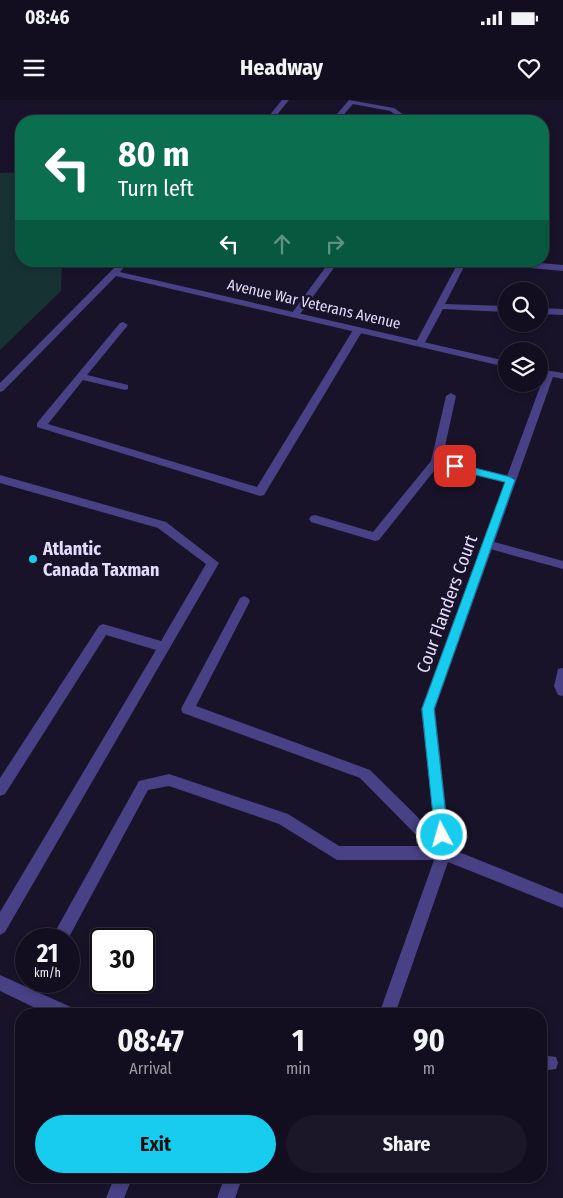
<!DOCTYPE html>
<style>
body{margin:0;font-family:"Fira Sans Condensed",sans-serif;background:#1b1728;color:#f1f3f6;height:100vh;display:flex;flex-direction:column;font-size:19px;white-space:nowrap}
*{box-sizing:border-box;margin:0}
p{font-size:16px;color:#9c9ca4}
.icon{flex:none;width:28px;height:28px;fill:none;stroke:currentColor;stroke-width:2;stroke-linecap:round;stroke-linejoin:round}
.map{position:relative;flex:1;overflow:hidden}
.panel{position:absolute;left:15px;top:908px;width:532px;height:175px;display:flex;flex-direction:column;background:#120e1f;border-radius:20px;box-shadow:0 2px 8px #0003,0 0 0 1px #312e3d}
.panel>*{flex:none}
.banner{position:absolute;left:15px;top:15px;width:534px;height:152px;border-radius:20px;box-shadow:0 2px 8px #0003,0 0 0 1px #312e3d;background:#0b6e4f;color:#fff;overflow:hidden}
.tools{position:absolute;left:498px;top:182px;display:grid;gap:10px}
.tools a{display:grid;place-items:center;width:50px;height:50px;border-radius:50%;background:#120e1f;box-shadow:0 2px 8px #0003,0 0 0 1px #312e3d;font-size:25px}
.speed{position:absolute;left:15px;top:828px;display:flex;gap:10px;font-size:25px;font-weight:700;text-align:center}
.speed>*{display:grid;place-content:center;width:65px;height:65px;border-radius:50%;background:#120e1f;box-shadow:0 2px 8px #0003,0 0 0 1px #312e3d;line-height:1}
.speed small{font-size:12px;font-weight:400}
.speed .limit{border:2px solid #111;border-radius:8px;background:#fff;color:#111}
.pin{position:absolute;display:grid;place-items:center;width:42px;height:42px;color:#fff;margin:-21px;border-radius:10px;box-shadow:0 2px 8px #0006}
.me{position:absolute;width:55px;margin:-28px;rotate:354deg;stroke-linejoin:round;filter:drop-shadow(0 0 4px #0008)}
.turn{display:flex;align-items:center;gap:18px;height:105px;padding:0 20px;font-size:22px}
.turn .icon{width:65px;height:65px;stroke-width:2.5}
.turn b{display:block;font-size:35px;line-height:42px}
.lanes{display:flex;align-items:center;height:48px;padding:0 20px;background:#0003;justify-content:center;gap:25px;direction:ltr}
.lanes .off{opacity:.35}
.eta{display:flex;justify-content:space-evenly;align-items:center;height:85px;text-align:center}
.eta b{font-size:30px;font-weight:700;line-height:35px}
.button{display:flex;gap:10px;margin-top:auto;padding:10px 20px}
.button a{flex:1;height:58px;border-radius:30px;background:#17ccef;color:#111;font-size:20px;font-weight:700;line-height:58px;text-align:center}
.button a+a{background:#1b1728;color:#f1f3f6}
.status{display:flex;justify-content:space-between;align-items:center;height:35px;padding:0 25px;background:#120e1f;direction:ltr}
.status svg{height:14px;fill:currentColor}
header{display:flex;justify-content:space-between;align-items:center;height:65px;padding:0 20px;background:#120e1f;font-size:22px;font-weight:700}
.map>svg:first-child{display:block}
.green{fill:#163233}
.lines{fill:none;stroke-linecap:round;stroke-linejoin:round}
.lane{fill:#484185;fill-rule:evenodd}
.street{fill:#484185;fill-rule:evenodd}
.route{fill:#17ccef;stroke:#0f859b}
.poi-dot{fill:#17ccef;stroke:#181329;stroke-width:2}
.labels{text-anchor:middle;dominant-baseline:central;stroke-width:5;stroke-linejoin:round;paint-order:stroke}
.far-street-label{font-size:15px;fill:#e3ddfd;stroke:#181329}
.poi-label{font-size:18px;font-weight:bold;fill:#e3ddfd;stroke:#181329;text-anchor:start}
.street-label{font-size:18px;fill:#e3ddfd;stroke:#181329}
</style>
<div class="status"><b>08:46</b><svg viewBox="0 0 49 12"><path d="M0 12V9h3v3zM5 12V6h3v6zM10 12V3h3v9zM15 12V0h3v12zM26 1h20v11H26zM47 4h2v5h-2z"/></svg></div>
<header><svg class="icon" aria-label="menu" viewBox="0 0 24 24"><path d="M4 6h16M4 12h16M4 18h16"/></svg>Headway<svg class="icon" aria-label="heart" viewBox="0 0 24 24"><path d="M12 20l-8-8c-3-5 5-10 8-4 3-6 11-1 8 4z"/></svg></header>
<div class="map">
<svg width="563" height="1098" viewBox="0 0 563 1098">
<rect width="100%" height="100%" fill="#181329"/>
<path class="green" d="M21 72V161H62L61 191 0 250V73Z"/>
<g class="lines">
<g class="lane">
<path d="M349 0 394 8 404 15 399 21H392L396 15 390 11 353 4 338 21H331Z"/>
<path d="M330 161H339L298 217H292V213Z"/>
<path d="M459 161H467L445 204 506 206V212L443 209 423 246H417L415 244Z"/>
<path d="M482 161H517L563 165V171L486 164Z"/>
<path d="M539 208 563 209V215L539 214Z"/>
<path d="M123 222 128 225 87 275 128 285V289L125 290 83 280 48 324 257 387 353 230 358 227 363 230 264 395 260 396 37 327V323L120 223Z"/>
<path d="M451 293 456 296 442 360 514 377 515 380 514 383 510 384 438 366 379 440 375 441 311 422 309 419 311 416 315 415 373 432 431 361 446 296Z"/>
<path d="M0 375 166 422 219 463 5 832 0 835V812L156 550 106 535 5 694 0 696V678L99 526 103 524 161 541 206 464 158 428 0 383Z"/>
<path d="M487 440 563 461V469L483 447 481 444Z"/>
<path d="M244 496 248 498 250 501 196 606 370 670 449 748 563 794V808L448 762 395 914H379L434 760H337L279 724 169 686 148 690 68 839H51L139 681 169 674 288 714 339 746H427L360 678 183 613 181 609 183 605 240 498Z"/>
<path d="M563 568V596L558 595 554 586 558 569Z"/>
<path d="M0 875 73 908 75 914H48L0 891Z"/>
<path d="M541 955 556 957 558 963 556 969 541 971Z"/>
<path d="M115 1076H133L124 1098H106Z"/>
<path d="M225 1076H243L235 1098H217Z"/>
</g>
<g class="street">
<path d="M282 0H289L272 21H265Z"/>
<path d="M121 161H130L120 172 506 261V267L116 176 3 291 0 292V283Z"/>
<path d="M539 269 563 273V279L553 277 435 609 451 753 449 758 444 760 439 758 437 753 421 609 544 276 539 275Z"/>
</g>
</g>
<path class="route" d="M455 363 510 377 515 380 434 609 448 735 447 739 442 741 437 739 435 735 422 609 505 382 451 369V364Z"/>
<circle class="poi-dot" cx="33" cy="459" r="5"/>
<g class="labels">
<g class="far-street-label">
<text transform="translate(314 204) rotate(13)">Avenue War Veterans Avenue</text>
</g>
<g class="poi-label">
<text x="43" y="449">Atlantic<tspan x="43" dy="21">Canada Taxman</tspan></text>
</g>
<g class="street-label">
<text transform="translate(447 504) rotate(-70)">Cour Flanders Court</text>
</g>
</g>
</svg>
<div class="tools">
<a><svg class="icon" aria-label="search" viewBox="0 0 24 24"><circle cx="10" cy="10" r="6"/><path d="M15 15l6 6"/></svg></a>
<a><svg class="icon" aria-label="layers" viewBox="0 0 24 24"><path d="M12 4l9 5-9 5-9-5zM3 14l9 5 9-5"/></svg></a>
</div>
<div class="speed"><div>21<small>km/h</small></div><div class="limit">30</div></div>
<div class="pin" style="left:455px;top:366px;background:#d93025"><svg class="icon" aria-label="arrive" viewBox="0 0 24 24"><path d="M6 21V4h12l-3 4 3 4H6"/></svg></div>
<svg class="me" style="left:442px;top:735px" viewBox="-20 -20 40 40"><circle r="17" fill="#17ccef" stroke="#fff" stroke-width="3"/><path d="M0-11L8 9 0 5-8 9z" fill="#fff"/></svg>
<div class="banner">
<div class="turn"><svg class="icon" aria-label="left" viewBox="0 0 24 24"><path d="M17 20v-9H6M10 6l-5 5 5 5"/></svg><div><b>80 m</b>Turn left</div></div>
<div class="lanes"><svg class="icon" aria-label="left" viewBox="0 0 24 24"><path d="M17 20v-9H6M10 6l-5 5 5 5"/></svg><svg class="icon off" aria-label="ahead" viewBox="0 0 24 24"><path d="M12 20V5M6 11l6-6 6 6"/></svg><svg class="icon off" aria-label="right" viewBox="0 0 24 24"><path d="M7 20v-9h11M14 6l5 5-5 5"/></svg></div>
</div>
<section class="panel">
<div class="eta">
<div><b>08:47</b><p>Arrival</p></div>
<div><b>1</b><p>min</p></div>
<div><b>90</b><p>m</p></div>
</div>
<div class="button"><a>Exit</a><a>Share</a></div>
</section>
</div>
